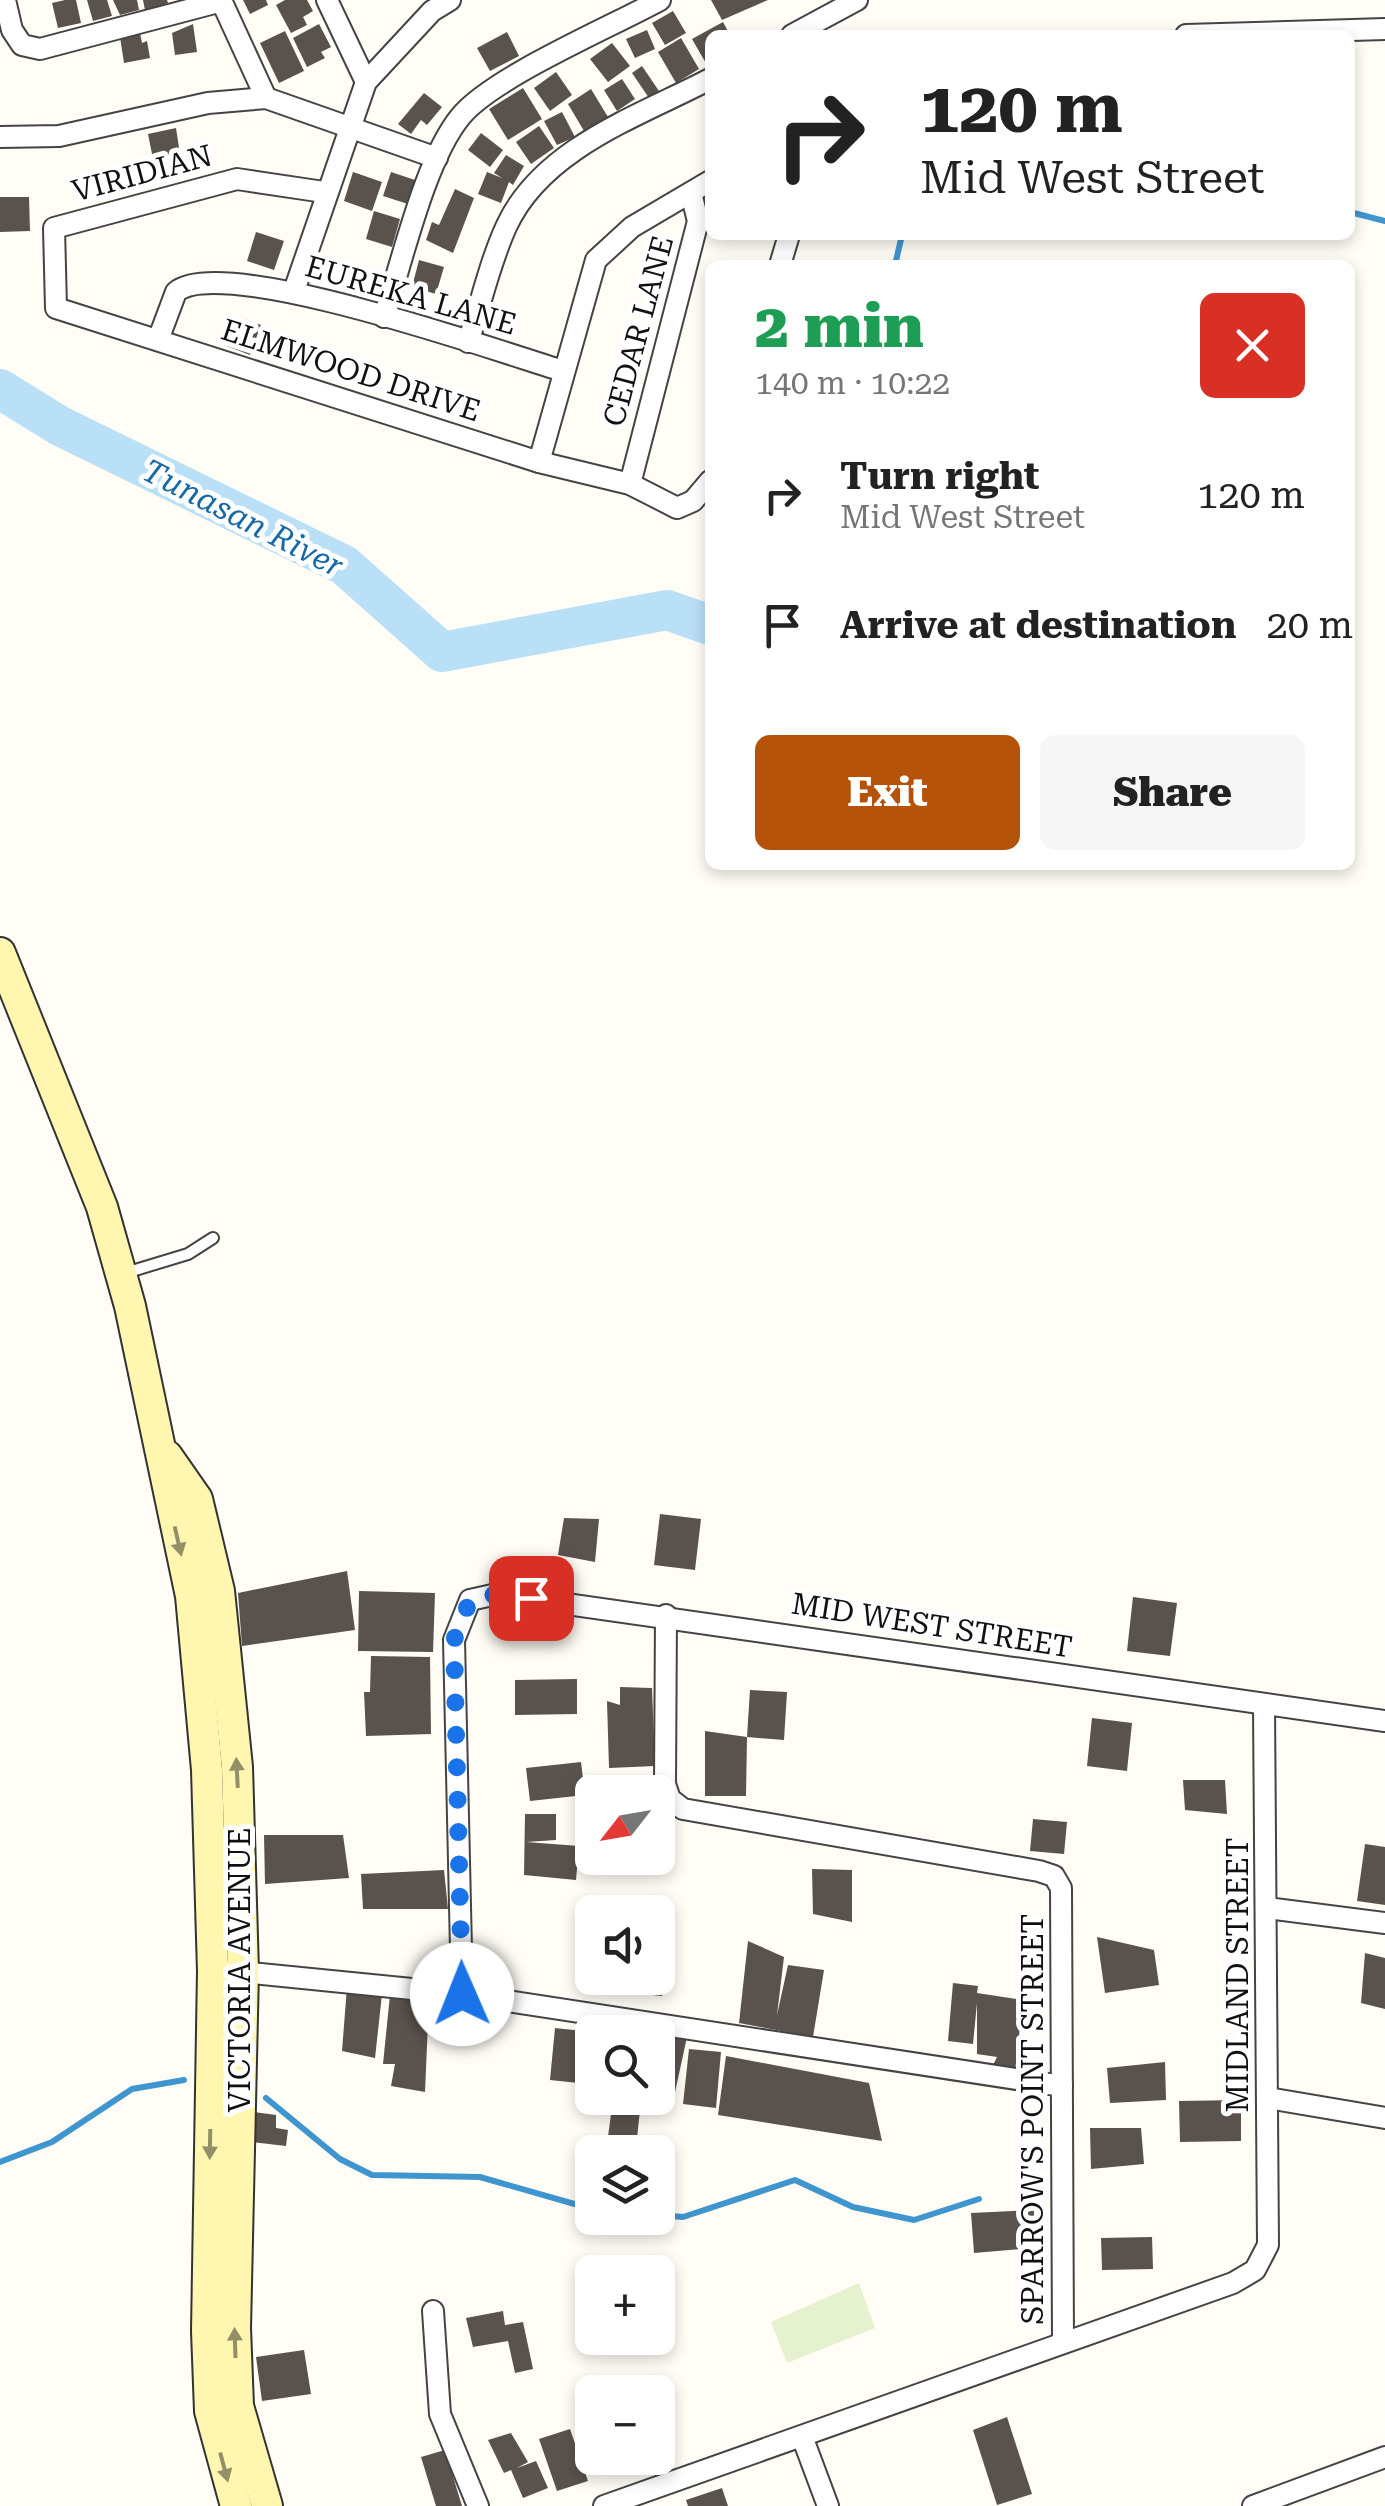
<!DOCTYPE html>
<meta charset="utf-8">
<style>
body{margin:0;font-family:"Roboto Serif",serif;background:#f6f6f6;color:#222;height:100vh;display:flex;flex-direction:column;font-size:38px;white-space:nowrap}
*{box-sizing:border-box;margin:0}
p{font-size:32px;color:#767676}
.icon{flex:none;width:55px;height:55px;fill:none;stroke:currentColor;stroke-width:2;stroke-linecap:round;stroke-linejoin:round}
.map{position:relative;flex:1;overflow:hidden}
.side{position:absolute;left:705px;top:260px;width:650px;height:610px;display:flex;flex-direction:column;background:#fff;border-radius:15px;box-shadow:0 5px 15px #0003}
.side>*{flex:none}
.top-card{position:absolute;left:705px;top:30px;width:650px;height:210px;border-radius:15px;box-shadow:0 5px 15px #0003;background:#fff;color:#222;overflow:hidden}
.needle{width:65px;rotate:239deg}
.controls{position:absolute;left:575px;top:1775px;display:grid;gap:20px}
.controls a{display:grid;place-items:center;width:100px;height:100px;border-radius:15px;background:#fff;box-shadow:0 5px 15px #0003;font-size:50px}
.pin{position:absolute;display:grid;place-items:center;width:85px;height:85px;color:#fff;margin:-42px;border-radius:20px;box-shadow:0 5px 15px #0006}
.me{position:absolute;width:110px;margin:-55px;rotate:359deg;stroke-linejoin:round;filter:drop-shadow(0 0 8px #0008)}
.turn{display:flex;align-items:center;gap:35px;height:210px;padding:0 50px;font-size:45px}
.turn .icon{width:130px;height:130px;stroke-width:2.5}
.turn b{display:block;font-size:70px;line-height:85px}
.round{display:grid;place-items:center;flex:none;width:105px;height:105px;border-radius:15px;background:#f6f6f6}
.overview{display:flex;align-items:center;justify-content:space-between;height:170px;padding:0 50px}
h1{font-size:60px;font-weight:800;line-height:75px;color:#1e9e55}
.button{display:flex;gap:20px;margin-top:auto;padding:20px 50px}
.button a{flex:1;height:115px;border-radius:15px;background:#b45309;color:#fff;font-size:40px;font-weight:800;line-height:115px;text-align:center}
.button a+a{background:#f6f6f6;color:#222}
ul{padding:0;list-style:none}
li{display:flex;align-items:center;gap:30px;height:130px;padding:0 50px}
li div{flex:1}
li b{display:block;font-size:38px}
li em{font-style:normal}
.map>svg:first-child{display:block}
.pitch{fill:#e6f2cf}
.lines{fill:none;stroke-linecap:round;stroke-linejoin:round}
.stream{stroke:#3f96cf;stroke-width:6}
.river{stroke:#b9e0f7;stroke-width:40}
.building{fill:#5a524d}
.service-casing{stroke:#444;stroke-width:14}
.minor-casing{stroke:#444;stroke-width:24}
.secondary-casing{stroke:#333;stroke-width:34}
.service{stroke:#fff;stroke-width:10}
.minor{stroke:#fff;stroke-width:20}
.secondary{stroke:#fff6b0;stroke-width:30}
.oneway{fill:#948f68}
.route{stroke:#1a73e8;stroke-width:18;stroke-dasharray:0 32.4}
.labels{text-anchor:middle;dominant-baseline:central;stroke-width:10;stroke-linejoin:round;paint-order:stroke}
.street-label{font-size:30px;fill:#111;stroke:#fff}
.water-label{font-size:32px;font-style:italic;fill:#1768a6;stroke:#fff}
</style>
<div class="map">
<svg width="1385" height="2506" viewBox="0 0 1385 2506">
<rect width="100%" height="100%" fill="#fffdf5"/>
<path class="pitch" d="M859 2283 875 2328 787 2363 771 2322Z"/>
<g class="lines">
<g class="stream">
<path d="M1350 212 1385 221"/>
<path d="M895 265 902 235"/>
<path d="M266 2098 340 2159 372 2175 480 2177 592 2209"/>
<path d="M0 2162 52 2142 132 2089 184 2080"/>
<path d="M658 2215 683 2217 795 2180 853 2207 914 2220 979 2199"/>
</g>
<path class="river" d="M0 389 60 426 344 565 442 652 667 610 710 625"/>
</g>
<g class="building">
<path d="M65 0H76L81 23 58 28 52 3Z"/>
<path d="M87 0H107L112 16 93 21Z"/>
<path d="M113 0H137L139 10 120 15Z"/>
<path d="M143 0H167L168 3 145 10Z"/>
<path d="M243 0H266L268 5 250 14Z"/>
<path d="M285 0H307L313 11 303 17 307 25 291 33 276 5Z"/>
<path d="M711 0H768L722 20Z"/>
<path d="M673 11 686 33 665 45 652 23Z"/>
<path d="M723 22 730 35H710L707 65 692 39Z"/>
<path d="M193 24 197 52 175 55 172 33Z"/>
<path d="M319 24 331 47 321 52 325 58 307 67 293 38Z"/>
<path d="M647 30 655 49 635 58 626 39Z"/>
<path d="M285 31 304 71 279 83 260 43Z"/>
<path d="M507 32 519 56 490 71 477 48Z"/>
<path d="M140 33 142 43 147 41 150 58 124 63 120 37Z"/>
<path d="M681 38 699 69 676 83 658 52Z"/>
<path d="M612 43 630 66 608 82 590 59Z"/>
<path d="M642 66 659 91 649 98 632 73Z"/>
<path d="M556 72 572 95 550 111 534 88Z"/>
<path d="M622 79 635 99 617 111 604 90Z"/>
<path d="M523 88 542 119 508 140 489 109Z"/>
<path d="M591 89 608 117 584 131 568 104Z"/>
<path d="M424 93 442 107 427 125 421 120 411 134 398 124Z"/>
<path d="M562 112 575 137 557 145 544 121Z"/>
<path d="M539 126 554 148 531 164 516 142Z"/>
<path d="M176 128 180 154 153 159 148 134Z"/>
<path d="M481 133 503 150 490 167 468 150Z"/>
<path d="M506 155 524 166 513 185 509 182 501 203 478 194 487 172 502 178 494 173Z"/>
<path d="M353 172 382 182 372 211 344 201Z"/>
<path d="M391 172 415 180 408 204 383 196Z"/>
<path d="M455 189 474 198 453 253 426 240 432 222 439 225Z"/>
<path d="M0 197H29L30 231 0 232Z"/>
<path d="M374 211 400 219 392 247 366 239Z"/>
<path d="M256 232 284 241 274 270 247 261Z"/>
<path d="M419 260 444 267 436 294 412 287Z"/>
<path d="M235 316 261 325 250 355 224 345Z"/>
<path d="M660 1514 701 1519 695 1570 654 1565Z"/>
<path d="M564 1518 599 1519 595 1562 558 1555Z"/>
<path d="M347 1571 355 1630 242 1646 238 1593Z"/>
<path d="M359 1591 435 1593 433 1652 358 1651Z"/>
<path d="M1133 1597 1177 1603 1170 1656 1127 1651Z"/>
<path d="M371 1656 430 1657 431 1734 366 1736 364 1692H370Z"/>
<path d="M577 1679V1714L515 1715V1680Z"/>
<path d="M620 1687 652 1688 655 1766 609 1768 607 1701 620 1705Z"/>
<path d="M750 1690 787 1692 784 1740 747 1737Z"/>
<path d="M1092 1718 1132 1723 1127 1771 1087 1766Z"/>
<path d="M705 1731 747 1737 746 1796H705Z"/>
<path d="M581 1762 585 1795 530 1801 526 1768Z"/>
<path d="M1183 1780H1225L1227 1814 1185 1810Z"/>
<path d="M525 1814H556V1840L526 1842 579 1846 576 1880 524 1875Z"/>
<path d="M1033 1819 1067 1822 1064 1854 1030 1851Z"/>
<path d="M264 1835H343L349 1878 265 1884Z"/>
<path d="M1365 1844 1385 1847V1905L1357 1901Z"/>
<path d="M812 1869 852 1870V1922L813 1914Z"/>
<path d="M444 1870 448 1909H363L361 1874Z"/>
<path d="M1097 1937 1154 1950 1159 1985 1105 1993Z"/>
<path d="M748 1941 784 1957 777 2015 788 1965 824 1970 813 2037 739 2023Z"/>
<path d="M658 1943 667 1944 662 1996 623 1992 625 1978H658Z"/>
<path d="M1365 1953 1385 1958V2009L1361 2003Z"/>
<path d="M953 1983 978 1986 977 1993 1023 2000 1015 2072 990 2071 997 2057 977 2054V2003L973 2044 948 2041Z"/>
<path d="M347 1987 382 1994 375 2058 342 2051Z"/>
<path d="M390 1995 429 1999 425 2092 391 2086 395 2064H383Z"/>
<path d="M555 2028 592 2032 588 2084 550 2080Z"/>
<path d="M658 2032 687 2037 675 2092 658 2090Z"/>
<path d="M689 2049 721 2052 716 2108 683 2104Z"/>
<path d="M726 2056 869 2083 882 2141 718 2115Z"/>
<path d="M1165 2062 1166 2100 1110 2103 1107 2068Z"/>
<path d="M1241 2100V2141L1180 2142 1179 2101Z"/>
<path d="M612 2107 640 2110 636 2148 607 2144Z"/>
<path d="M254 2112 276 2115V2128L288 2130 286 2146 252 2142Z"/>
<path d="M1090 2128H1141L1144 2164 1091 2169Z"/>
<path d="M1034 2210V2248L974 2253 971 2213Z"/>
<path d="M1152 2237 1153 2269 1102 2270 1101 2238Z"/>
<path d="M503 2311 505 2325 523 2322 533 2369 515 2373 508 2341 473 2347 466 2318Z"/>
<path d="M304 2350 311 2394 262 2401 256 2357Z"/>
<path d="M1007 2417 1032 2494 997 2505 973 2430Z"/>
<path d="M570 2429 588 2481 557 2491 539 2439Z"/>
<path d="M511 2433 528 2462 517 2468 536 2461 548 2488 523 2498 511 2470 504 2473 488 2440Z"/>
<path d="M445 2450 462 2506H436L421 2457Z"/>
<path d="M722 2488 728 2506H688L686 2500Z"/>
</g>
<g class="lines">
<defs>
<path id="service" d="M122 1274 188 1254 213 1238"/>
<g id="minor">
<path d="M5 0 12 30 22 45 40 49 222 1"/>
<path d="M221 0 266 98"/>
<path d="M327 0 366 82"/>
<path d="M792 35 857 0"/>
<path d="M1186 35 1385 29"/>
<path d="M0 137 59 136 208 103 266 98 437 158"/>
<path d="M324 192 237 179 54 228 56 308 539 462 630 484 677 508 693 501 710 481"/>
<path d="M780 265 789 235"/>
<path d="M294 291 366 82 432 11 450 0"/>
<path d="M384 317C402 262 425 159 461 116 493 77 611 27 660 0"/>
<path d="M158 340 176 292C221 253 500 352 563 371"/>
<path d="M468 342C481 304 490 261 507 225 543 148 639 116 710 79"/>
<path d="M539 462 596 260 632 227 710 181"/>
<path d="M630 484 698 221 691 193"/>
<path d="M666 1615 665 1784 670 1799 683 1809 1039 1871 1054 1876 1061 1888 1063 2342"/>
<path d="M1267 1908 1385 1923"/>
<path d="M232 1971 462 1994 1062 2086"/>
<path d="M462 1994 454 1640 470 1600 497 1594 1385 1721"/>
<path d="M1268 2098 1385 2118"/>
<path d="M433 2311 440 2414 478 2506"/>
<path d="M803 2439 828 2506"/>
<path d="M604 2506 1233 2283 1255 2270 1268 2245 1264 1705"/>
<path d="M1253 2506 1385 2457"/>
</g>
<g id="secondary">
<path d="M0 953 102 1207 130 1306 191 1596 207 1770 213 1971 207 2331 210 2411 236 2506"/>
<path d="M167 1456 197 1499 219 1591 237 1767 243 1971 235 2328 238 2406 267 2506"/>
</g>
</defs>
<use href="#service" class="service-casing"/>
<use href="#minor" class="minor-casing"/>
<use href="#secondary" class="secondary-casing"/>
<use href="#service" class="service"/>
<use href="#minor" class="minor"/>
<use href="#secondary" class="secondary"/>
</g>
<defs><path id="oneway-solid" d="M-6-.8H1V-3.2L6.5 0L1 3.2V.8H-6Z" transform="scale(2.5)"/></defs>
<g class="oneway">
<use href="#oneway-solid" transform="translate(178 1541) rotate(77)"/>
<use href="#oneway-solid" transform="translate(237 1773) rotate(-93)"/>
<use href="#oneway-solid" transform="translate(210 2144) rotate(91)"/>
<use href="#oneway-solid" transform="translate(235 2343) rotate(-92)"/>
<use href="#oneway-solid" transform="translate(224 2467) rotate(75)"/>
</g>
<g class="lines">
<path class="route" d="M462 1994 454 1640 470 1600 497 1594 531 1598"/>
</g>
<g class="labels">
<g class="street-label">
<text transform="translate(142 173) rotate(-15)">VIRIDIAN</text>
<text transform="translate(411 295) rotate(16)">EUREKA LANE</text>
<text transform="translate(638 331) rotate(-75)">CEDAR LANE</text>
<text transform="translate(351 370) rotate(18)">ELMWOOD DRIVE</text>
<text transform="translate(932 1625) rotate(9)">MID WEST STREET</text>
<text transform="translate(239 1970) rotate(-90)">VICTORIA AVENUE</text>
<text transform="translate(1237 1975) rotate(-90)">MIDLAND STREET</text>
<text transform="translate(1032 2119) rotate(-90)">SPARROW'S POINT STREET</text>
</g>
<g class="water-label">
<text transform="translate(243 518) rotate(27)">Tunasan River</text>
</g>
</g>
</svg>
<div class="controls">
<a><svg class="needle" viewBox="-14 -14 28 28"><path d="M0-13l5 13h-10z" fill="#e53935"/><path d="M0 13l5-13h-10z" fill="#767676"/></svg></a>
<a><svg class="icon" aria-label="sound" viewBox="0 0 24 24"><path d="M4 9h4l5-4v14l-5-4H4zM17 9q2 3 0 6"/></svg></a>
<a><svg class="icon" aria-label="search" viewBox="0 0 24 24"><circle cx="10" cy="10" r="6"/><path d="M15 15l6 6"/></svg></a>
<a><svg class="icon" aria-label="layers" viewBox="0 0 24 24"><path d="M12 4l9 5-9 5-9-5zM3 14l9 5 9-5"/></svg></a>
<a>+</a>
<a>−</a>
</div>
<div class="pin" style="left:531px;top:1598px;background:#d93025"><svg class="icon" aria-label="arrive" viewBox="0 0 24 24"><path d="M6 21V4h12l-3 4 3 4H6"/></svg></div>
<svg class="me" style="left:462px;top:1994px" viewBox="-20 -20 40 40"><circle r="19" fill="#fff"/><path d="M0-13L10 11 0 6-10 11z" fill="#1a73e8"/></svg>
<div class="top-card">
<div class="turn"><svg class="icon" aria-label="right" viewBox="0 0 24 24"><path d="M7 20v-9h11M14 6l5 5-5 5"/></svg><div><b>120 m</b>Mid West Street</div></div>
</div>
<section class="side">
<div class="overview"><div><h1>2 min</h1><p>140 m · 10:22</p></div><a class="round" style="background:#d93025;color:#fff"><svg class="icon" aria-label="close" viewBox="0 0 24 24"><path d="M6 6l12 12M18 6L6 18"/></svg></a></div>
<ul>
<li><svg class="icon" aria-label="right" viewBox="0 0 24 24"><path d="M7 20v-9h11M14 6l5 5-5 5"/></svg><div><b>Turn right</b><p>Mid West Street</p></div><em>120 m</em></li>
<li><svg class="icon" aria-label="arrive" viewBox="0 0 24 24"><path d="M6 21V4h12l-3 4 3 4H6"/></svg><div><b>Arrive at destination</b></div><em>20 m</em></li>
</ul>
<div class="button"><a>Exit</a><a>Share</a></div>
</section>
</div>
